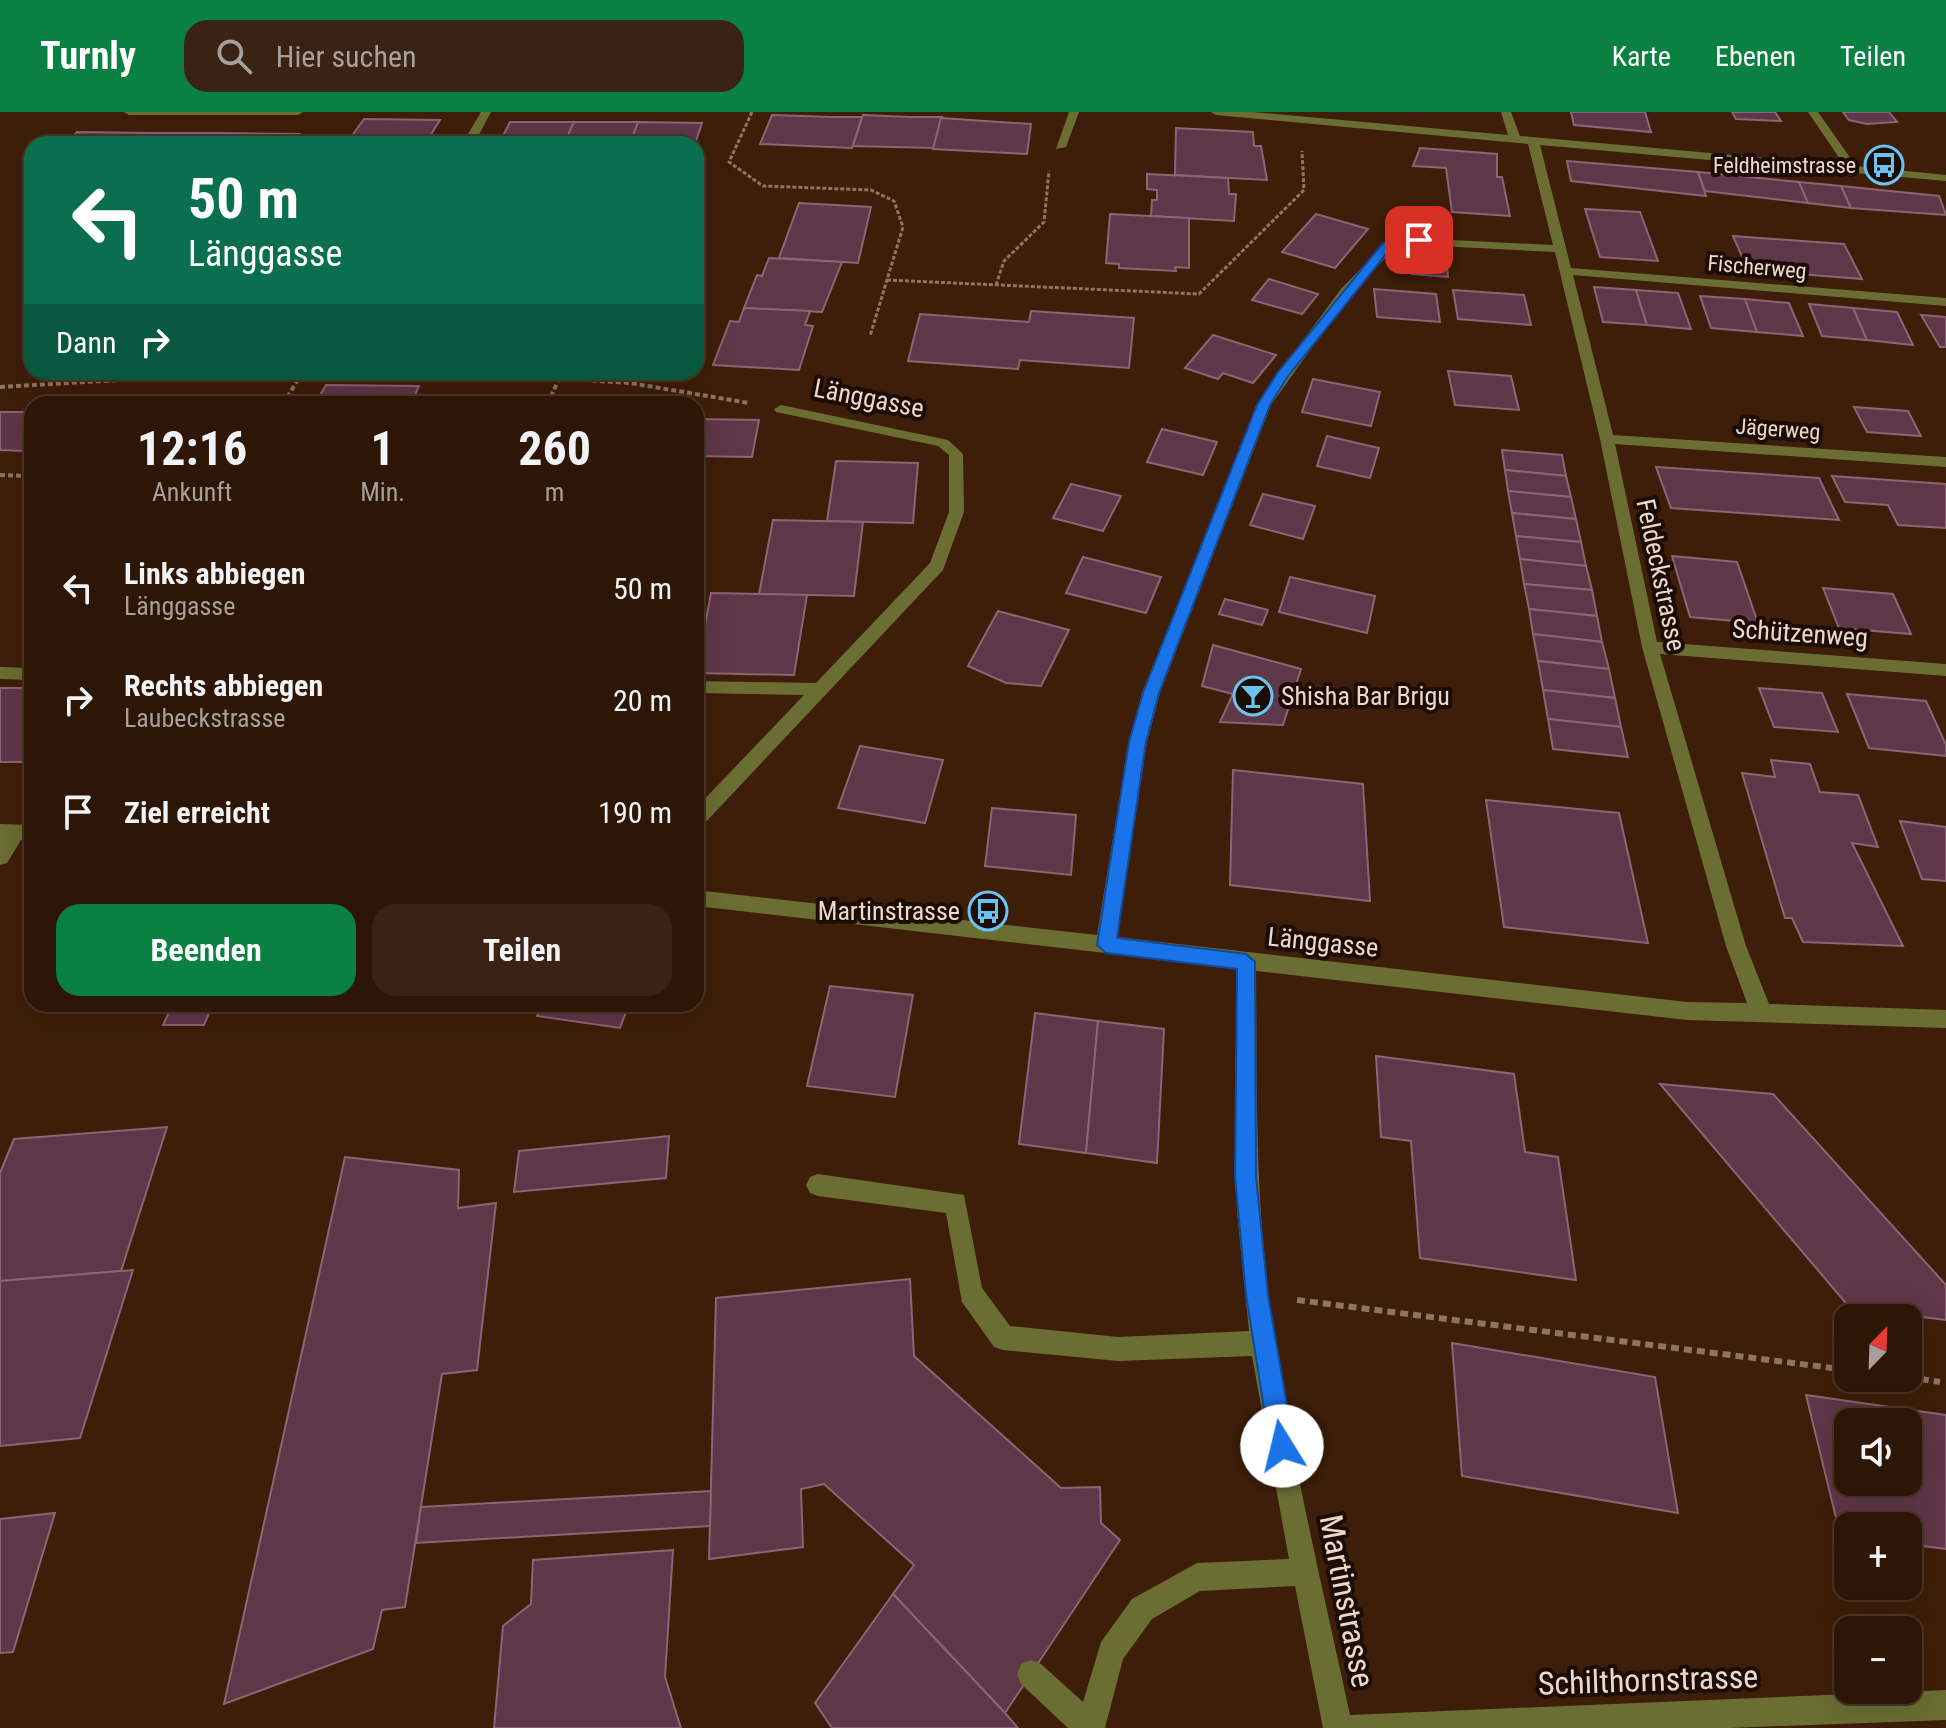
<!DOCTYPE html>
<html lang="de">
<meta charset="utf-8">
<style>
body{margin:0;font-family:"Roboto Condensed",sans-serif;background:#3a2314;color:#f1f3f6;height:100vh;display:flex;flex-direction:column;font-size:30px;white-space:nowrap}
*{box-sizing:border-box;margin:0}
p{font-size:26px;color:#a79f9b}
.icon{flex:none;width:44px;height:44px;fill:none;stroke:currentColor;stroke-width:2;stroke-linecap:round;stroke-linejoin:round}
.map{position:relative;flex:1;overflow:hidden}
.sheet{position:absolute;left:24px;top:284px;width:680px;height:616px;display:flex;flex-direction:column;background:#2e1606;border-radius:24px;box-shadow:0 8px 32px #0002,0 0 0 2px #493528}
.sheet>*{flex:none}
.top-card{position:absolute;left:24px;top:24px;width:680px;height:244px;border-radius:24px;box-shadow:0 8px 32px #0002,0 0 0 2px #493528;background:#0b6e4f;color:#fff;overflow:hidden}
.needle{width:52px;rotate:23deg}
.buttons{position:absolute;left:1834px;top:1192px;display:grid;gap:16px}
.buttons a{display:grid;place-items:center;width:88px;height:88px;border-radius:16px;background:#2e1606;box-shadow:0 8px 32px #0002,0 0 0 2px #493528;font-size:40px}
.pin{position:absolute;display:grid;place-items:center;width:68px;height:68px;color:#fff;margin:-34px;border-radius:16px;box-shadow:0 4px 12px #0006}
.me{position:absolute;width:88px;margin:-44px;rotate:351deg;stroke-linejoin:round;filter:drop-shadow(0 0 6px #0008)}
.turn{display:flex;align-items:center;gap:28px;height:168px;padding:0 32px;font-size:36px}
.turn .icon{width:104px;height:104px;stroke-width:2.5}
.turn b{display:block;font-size:56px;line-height:68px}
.then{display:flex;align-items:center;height:76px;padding:0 32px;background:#0003;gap:16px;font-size:30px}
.eta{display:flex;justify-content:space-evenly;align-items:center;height:136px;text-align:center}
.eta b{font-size:48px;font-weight:700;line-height:56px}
.cta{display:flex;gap:16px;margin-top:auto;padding:16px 32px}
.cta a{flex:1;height:92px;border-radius:24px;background:#0b8043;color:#fff;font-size:32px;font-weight:700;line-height:92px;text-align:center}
.cta a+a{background:#3a2314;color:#f1f3f6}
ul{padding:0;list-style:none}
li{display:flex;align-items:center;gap:24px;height:112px;padding:0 32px}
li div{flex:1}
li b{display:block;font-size:30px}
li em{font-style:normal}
header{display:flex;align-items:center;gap:48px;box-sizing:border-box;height:112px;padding:0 40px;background:#0b8043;color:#fff}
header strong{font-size:38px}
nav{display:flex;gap:44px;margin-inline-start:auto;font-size:28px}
.search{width:560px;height:72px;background:#3a2314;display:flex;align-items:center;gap:20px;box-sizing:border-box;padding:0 28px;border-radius:24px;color:#a79f9b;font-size:30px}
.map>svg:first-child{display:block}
.building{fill:#5e3748;stroke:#8e6375;stroke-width:2;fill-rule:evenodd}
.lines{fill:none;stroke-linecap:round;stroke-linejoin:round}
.path-far2{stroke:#8f7462;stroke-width:3;stroke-dasharray:4 2;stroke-linecap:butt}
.path-far1{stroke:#8f7462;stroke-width:4;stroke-dasharray:5 3;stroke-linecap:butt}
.path{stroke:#8f7462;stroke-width:6;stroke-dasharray:8 5;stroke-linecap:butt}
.minor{fill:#6a6e32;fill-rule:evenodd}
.route{fill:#1a73e8;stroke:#114b97;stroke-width:2}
.labels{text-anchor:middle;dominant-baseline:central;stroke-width:8;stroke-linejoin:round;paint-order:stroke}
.far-poi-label{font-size:22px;fill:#eed8cb;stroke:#1b0d05;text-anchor:end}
.far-street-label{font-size:22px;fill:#eed8cb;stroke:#1b0d05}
.street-label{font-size:26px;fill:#eed8cb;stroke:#1b0d05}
.poi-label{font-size:26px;fill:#eed8cb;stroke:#1b0d05;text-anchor:start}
.near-street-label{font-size:32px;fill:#eed8cb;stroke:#1b0d05}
</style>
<header>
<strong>Turnly</strong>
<div class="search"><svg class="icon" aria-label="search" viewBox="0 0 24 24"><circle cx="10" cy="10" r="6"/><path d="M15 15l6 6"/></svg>Hier suchen</div>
<nav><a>Karte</a><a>Ebenen</a><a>Teilen</a></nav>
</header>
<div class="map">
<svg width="1946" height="1616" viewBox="0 0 1946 1616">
<rect width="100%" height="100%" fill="#3e1e08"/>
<g class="building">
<path d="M1571 0H1645L1651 20 1574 13Z"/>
<path d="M1732 0H1775L1781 9 1736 7Z"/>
<path d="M1843 0H1889L1897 10 1867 12 1849 8Z"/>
<path d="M772 3 831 5H862L852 36 760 32Z"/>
<path d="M863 3 910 5H942L934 36 853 34Z"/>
<path d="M941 6 1031 12 1027 42 933 37Z"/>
<path d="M364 7 440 8 425 32H346Z"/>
<path d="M510 10H574L564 32H499Z"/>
<path d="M574 10H638L630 32H564Z"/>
<path d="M638 10 702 11 695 32H630Z"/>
<path d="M1176 16 1253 20 1254 34H1261L1267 68 1175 63Z"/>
<path d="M77 20 154 21 144 32H65Z"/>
<path d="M154 21H222L213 32H144Z"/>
<path d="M222 21 299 22 292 32H213Z"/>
<path d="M1420 36 1497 42V65H1502L1510 104 1452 100 1446 56 1413 54Z"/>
<path d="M1567 49 1698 60 1706 84 1571 69Z"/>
<path d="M1698 60 1799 70 1808 91 1705 79Z"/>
<path d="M1147 62 1228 66 1229 82H1236L1234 109 1151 104 1152 88H1157V78L1147 77Z"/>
<path d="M1799 70 1841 74 1851 96 1808 91Z"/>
<path d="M1841 74 1939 84 1946 103 1851 96Z"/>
<path d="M799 91 871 95 858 151 779 146Z"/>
<path d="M1585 97 1640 100 1658 149 1600 145Z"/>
<path d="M1110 102 1189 106V156L1175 155 1176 159 1119 156V152L1106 151Z"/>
<path d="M1316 102 1368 117 1335 156 1282 140Z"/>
<path d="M1733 124 1844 132 1862 167 1748 158Z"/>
<path d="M1411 142 1446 145 1448 165 1412 162Z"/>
<path d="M769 146 842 150 822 200 744 196 757 163 762 164Z"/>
<path d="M1269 167 1318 182 1302 202 1252 188Z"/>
<path d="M1594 175 1636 178 1647 213 1603 210Z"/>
<path d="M1374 177 1436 182 1440 210 1377 205Z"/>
<path d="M1453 178 1524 183 1531 213 1458 207Z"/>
<path d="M1636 178 1678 181 1691 217 1647 213Z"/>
<path d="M1700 184 1745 187 1757 220 1711 216Z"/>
<path d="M1745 187 1789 191 1803 224 1757 220Z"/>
<path d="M1809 192 1853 196 1867 228 1822 224Z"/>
<path d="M744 196 810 199 805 213 813 214 799 258 713 253 730 209 739 210Z"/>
<path d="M1853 196 1897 200 1913 233 1867 228Z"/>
<path d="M1031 199 1134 206 1129 256 1020 248 1018 257 908 249 920 202 1029 210Z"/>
<path d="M1921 203 1946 205V235H1940Z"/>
<path d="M1213 223 1276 243 1253 271 1223 261 1218 267 1185 256Z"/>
<path d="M1448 259 1511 264 1519 298 1455 293Z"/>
<path d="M1313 267 1380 280 1371 314 1302 300Z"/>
<path d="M326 273 419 274 411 292H315Z"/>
<path d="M415 284 509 285 506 292H411Z"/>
<path d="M1854 295 1908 299 1921 324 1867 320Z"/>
<path d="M0 300H32V328L24 339 0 338Z"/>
<path d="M696 307 759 308 752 345 696 344Z"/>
<path d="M1162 317 1217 330 1203 363 1147 350Z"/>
<path d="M1327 324 1379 336 1370 366 1317 354Z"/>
<path d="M1502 338 1562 343 1566 364 1505 358Z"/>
<path d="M836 349 918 351 913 411 827 409Z"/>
<path d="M1656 355 1819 366 1839 408 1671 396Z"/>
<path d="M1505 358 1566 364 1571 385 1508 379Z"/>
<path d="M1832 364 1946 372V416L1898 413 1888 393 1845 390Z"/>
<path d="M1071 372 1121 384 1103 419 1053 406Z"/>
<path d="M1508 379 1571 385 1576 407 1512 401Z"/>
<path d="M1263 382 1315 394 1303 427 1250 413Z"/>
<path d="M1512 401 1576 407 1581 430 1516 424Z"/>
<path d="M773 408 863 410 854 484 759 482Z"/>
<path d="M1516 424 1581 430 1586 454 1520 447Z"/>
<path d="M1672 444 1737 450 1758 511 1690 505Z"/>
<path d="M1083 445 1161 465 1146 501 1066 481Z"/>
<path d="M1520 447 1586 454 1592 478 1524 472Z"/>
<path d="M1290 465 1375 484 1367 521 1279 500Z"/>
<path d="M1524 472 1592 478 1597 504 1529 497Z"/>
<path d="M1823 476 1893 482 1911 522 1839 516Z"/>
<path d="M711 481 807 483 794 563 696 561Z"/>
<path d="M1225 487 1268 498 1262 513 1219 502Z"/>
<path d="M1529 497 1597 504 1602 530 1533 522Z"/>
<path d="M998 499 1069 518 1041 574 1006 571 968 554Z"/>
<path d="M1533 522 1602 530 1609 557 1538 549Z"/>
<path d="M1213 533 1301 557 1283 613 1220 610 1233 582 1202 574Z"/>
<path d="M1538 549 1609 557 1615 586 1543 578Z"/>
<path d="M0 576H32V642L27 650H0Z"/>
<path d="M1759 576 1822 581 1838 620 1774 615Z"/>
<path d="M1543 578 1615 586 1621 615 1548 607Z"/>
<path d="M1847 582 1926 589 1946 633V644L1869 636Z"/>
<path d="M1548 607 1621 615 1628 645 1553 637Z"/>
<path d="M860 634 943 648 925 711 838 696Z"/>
<path d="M1771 648 1810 652 1820 680 1858 683 1878 735 1852 731 1903 834 1803 830 1792 806H1785L1742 661 1775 665Z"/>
<path d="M1233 658 1363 672 1370 789 1230 773Z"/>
<path d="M1486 688 1619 701 1648 831 1504 815Z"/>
<path d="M992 696 1076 703 1071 763 985 754Z"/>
<path d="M1900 709 1946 715V769L1922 767Z"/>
<path d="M830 874 913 883 895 985 807 974Z"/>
<path d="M173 892H213L204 913H163Z"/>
<path d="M542 892H629L620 916 537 904Z"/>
<path d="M1035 901 1098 909 1086 1041 1019 1032Z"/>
<path d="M1098 909 1164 917 1157 1051 1086 1041Z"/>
<path d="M1376 944 1514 962 1525 1040 1558 1045 1576 1168 1420 1146 1411 1029 1381 1025Z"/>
<path d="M1660 972 1773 982 1946 1173V1208L1850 1196Z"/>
<path d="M167 1015 121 1159 0 1169V1061L14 1027Z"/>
<path d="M669 1024 666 1066 514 1080 519 1039Z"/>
<path d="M345 1045 459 1058 458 1096 496 1091 477 1258 442 1262 405 1495 382 1498 373 1537 224 1592Z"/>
<path d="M133 1158 80 1326 0 1334V1169Z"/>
<path d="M910 1167 914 1244 1061 1376 1100 1375 1101 1411 1120 1428 1005 1601 893 1482 914 1453 824 1372 801 1377 803 1435 709 1447 716 1186Z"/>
<path d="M1452 1231 1655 1265 1678 1401 1462 1364Z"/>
<path d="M1806 1283 1946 1303V1437L1908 1432V1414H1848V1423L1840 1422ZM1848 1310H1908V1370H1848Z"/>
<path d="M711 1379 710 1414 416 1431 421 1395Z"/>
<path d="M55 1401 13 1540 0 1541V1407Z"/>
<path d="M673 1438 665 1565 681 1616H494L503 1514 531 1492 533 1448Z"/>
<path d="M893 1482 1005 1601 1018 1616H832L815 1591Z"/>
</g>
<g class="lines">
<g class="path-far2">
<path d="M752 0 729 50 763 74 871 78 894 89 903 115 870 224"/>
<path d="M887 168 1199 182 1304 78 1302 39"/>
<path d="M996 173 1004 149 1044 110 1049 59"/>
<path d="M472 260 581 268"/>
<path d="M121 268 246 260"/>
<path d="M297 268 302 260"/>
</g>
<g class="path-far1">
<path d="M552 266 630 271 749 291"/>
<path d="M0 275 154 266"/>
<path d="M283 292 299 266"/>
<path d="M548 292 559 266"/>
<path d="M0 363 32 364"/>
</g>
<g class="path">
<path d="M1297 1188 1848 1258"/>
<path d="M1908 1265 1940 1270"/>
</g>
<g class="minor">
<path d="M124 0H303L298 3H129Z"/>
<path d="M481 0H491L474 32H462Z"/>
<path d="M1069 0H1079L1066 35 1056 37Z"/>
<path d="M1211 0H1252L1508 23 1501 0H1511L1520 24 1844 53 1808 0H1818L1856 54 1946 63V69L1540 33 1571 156 1946 186V194L1573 163 1613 323 1946 345V355L1615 332 1657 530 1946 552V564L1660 542 1746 834 1769 892 1946 898V916L1687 908 1256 859C1257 966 1255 1074 1268 1180 1285 1321 1320 1463 1350 1603L1946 1578V1608L1728 1616H1323L1295 1474 1200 1479 1152 1507 1123 1547 1105 1616H1068L1021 1572 1017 1562 1021 1552 1031 1548 1041 1552 1083 1590 1101 1530 1132 1487 1197 1451 1289 1447 1252 1244 1118 1249 1003 1238 994 1235 962 1190 946 1101 818 1084 810 1081 806 1073 810 1065 818 1062 964 1083 982 1176 1010 1214 1118 1225 1249 1219 1237 1099 1236 856 696 794V778L1097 823 1129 630 1142 581 1257 293 1268 276 1341 177 1392 125 1553 133 1528 32 1216 3ZM1399 132 1555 140 1600 327 1642 535 1726 834 1747 891 1687 890 1117 825 1147 630 1160 581 1271 293 1350 182Z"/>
<path d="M781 293 948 328 963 342 964 400 943 458 703 713 696 716V696L804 583 696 581V569L816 571 930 451 949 400V343L938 334 776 300 774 297Z"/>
<path d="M0 555 32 556V568L0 567Z"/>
<path d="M0 712 32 713V729L21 728 7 751 0 753Z"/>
</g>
</g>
<path class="route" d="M1396 125 1419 124 1425 128 1391 136 1288 264 1270 293 1159 581 1146 630 1117 826 1246 842 1255 850 1256 1065 1268 1183 1294 1334 1290 1342 1282 1346 1273 1342 1270 1334 1246 1183 1235 1065 1237 857 1106 841 1097 833 1129 630 1143 581 1257 293 1278 260 1383 131Z"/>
<defs>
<symbol id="bus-ring" viewBox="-11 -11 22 22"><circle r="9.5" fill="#1b0d05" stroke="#6ac3f1" stroke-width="1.5"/><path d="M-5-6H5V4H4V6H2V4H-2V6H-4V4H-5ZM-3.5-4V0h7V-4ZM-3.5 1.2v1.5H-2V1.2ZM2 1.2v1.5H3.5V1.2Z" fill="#6ac3f1"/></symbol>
<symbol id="bar-ring" viewBox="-11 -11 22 22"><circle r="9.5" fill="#1b0d05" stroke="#6ac3f1" stroke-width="1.5"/><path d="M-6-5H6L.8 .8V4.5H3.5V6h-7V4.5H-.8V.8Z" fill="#6ac3f1"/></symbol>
</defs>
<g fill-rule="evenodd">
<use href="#bus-ring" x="1862" y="31" width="44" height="44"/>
<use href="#bar-ring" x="1231" y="562" width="44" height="44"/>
<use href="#bus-ring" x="966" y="777" width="44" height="44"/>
</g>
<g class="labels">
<g class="far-poi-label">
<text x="1856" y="53">Feldheimstrasse</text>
</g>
<g class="far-street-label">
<text transform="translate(1757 155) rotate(5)">Fischerweg</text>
<text transform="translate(1778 317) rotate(4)">Jägerweg</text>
</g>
<g class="street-label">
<text transform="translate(869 286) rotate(11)">Länggasse</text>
<text transform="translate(1661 463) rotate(78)">Feldeckstrasse</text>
<text transform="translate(1800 521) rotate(4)">Schützenweg</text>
<text transform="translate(1323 830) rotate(6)">Länggasse</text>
</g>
<g class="poi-label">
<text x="1281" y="584">Shisha Bar Brigu</text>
<text x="960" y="799" text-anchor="end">Martinstrasse</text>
</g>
<g class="near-street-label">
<text transform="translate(1347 1489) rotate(79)">Martinstrasse</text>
<text transform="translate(1648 1568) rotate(-2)">Schilthornstrasse</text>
</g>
</g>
</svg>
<div class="buttons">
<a><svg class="needle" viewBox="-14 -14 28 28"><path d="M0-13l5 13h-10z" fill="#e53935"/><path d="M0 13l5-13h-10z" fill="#a79f9b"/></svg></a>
<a><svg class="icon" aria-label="sound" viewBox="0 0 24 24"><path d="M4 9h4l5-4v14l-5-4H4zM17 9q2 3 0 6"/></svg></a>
<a>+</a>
<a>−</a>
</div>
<div class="pin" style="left:1419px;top:128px;background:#d93025"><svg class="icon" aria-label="arrive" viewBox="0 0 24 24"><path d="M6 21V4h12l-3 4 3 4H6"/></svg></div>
<svg class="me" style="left:1282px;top:1334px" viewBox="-20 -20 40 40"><circle r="19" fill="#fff"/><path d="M0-13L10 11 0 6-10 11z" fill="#1a73e8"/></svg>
<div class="top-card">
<div class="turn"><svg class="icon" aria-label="left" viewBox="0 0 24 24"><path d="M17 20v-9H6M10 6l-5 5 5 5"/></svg><div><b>50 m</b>Länggasse</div></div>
<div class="then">Dann<svg class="icon" aria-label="right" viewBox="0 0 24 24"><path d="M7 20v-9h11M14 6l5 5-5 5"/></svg></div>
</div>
<section class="sheet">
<div class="eta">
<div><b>12:16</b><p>Ankunft</p></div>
<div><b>1</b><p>Min.</p></div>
<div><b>260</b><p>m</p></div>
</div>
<ul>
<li><svg class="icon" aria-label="left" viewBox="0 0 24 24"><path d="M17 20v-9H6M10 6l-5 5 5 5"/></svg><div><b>Links abbiegen</b><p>Länggasse</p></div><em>50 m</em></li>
<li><svg class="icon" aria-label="right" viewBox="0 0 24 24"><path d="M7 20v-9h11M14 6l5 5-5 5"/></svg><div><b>Rechts abbiegen</b><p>Laubeckstrasse</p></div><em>20 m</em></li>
<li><svg class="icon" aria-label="arrive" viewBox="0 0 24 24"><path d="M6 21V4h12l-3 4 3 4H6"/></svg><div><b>Ziel erreicht</b></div><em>190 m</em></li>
</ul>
<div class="cta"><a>Beenden</a><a>Teilen</a></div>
</section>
</div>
